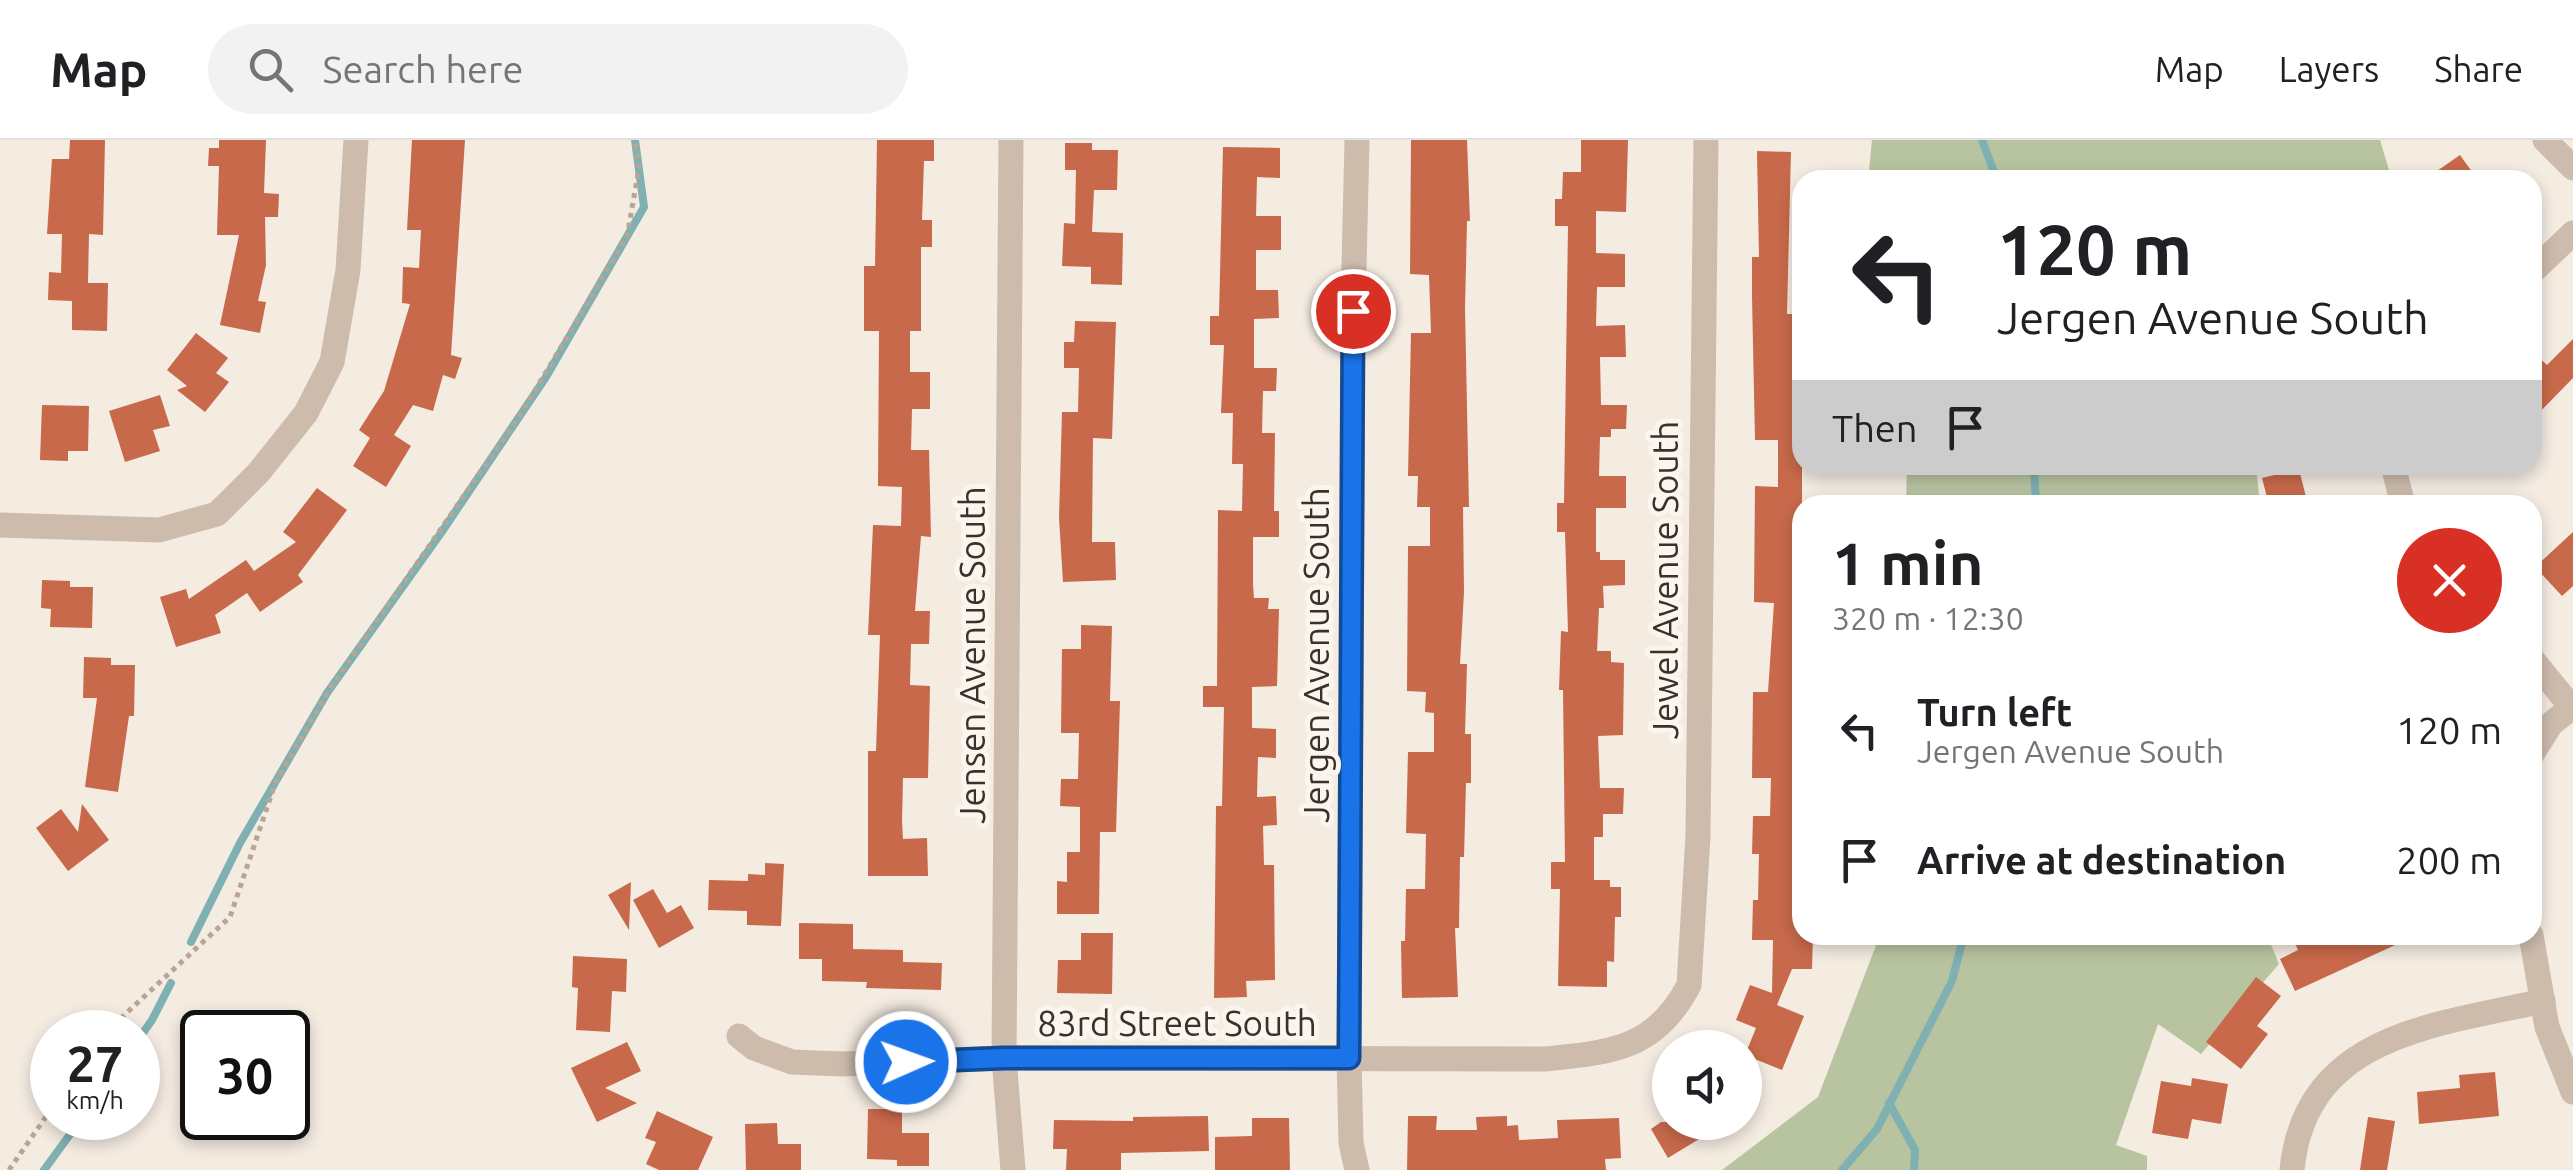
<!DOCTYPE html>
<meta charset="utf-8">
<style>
body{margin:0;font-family:Ubuntu,sans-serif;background:#f2f2f2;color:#202124;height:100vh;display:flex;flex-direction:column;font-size:38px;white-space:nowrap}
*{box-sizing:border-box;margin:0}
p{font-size:32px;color:#757577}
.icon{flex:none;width:55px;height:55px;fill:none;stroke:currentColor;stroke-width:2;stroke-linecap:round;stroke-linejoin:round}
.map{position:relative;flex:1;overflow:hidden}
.details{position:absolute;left:1792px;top:355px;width:750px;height:450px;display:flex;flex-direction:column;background:#fff;border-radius:30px;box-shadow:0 5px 15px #0003}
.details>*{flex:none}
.banner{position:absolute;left:1792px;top:30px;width:750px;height:305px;border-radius:30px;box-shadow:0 5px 15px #0003;background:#fff;color:#202124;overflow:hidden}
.tools{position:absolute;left:1652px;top:890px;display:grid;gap:20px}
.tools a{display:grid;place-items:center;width:110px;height:110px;border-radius:50%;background:#fff;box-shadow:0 5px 15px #0003;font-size:50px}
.speed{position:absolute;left:30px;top:870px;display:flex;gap:20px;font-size:50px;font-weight:700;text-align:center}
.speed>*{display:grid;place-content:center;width:130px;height:130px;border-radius:50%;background:#fff;box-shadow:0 5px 15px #0003;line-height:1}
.speed small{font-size:25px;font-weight:400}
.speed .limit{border:5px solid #111;border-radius:15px;background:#fff;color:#111}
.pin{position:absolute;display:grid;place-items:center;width:85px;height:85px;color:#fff;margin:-42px;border:5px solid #fff;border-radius:50%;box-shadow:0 2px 10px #0007}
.me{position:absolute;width:110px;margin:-55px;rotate:88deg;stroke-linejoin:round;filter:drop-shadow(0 0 8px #0008)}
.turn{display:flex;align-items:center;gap:35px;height:210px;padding:0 40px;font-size:45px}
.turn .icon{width:130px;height:130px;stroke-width:2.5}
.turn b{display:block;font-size:70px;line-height:85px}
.then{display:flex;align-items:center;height:95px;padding:0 40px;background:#0003;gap:20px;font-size:38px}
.round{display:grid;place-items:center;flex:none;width:105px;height:105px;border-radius:52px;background:#f2f2f2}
.head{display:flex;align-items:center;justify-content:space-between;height:170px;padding:0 40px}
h1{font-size:60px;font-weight:600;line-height:75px}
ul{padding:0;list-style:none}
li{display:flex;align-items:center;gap:30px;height:130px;padding:0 40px}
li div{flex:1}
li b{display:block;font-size:38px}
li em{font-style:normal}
header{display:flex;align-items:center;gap:60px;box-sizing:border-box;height:140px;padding:0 50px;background:#fff;border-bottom:2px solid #e0e0e0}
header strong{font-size:48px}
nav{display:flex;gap:55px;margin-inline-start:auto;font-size:35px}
.search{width:700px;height:90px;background:#f2f2f2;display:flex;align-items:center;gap:25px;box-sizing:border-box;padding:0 35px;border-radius:55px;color:#757577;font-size:38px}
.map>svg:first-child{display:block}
.green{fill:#b8c4a0}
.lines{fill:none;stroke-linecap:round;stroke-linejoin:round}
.stream{stroke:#7fb0b2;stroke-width:8}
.building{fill:#c8694b}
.path{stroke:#b9a596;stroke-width:5;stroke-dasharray:5 5;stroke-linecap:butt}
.minor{stroke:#cdbbac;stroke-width:25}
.route-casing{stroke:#114b97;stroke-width:25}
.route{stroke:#1a73e8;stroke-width:18}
.labels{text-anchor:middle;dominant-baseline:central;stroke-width:10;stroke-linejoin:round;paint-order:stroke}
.street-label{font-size:35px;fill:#3b302b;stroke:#fbf5ee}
</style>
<header>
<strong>Map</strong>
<div class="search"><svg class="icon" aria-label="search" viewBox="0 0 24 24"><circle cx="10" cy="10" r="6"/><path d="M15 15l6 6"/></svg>Search here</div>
<nav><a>Map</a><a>Layers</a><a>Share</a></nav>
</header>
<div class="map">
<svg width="2573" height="1030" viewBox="0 0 2573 1030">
<rect width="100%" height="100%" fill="#f4ebe1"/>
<g class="green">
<path d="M1872 0H2380L2392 40H1868Z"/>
<path d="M1907 325H2256L2260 365H1906Z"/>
<path d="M1880 795H2267L2279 824 2201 914 2158 884 2116 1005 2147 1016V1030H1722L1818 957Z"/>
</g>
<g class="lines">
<g class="stream">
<path d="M1982 0 1997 40"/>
<path d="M2034 325 2036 365"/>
<path d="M191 802 240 703 327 553 441 393 546 237 644 67 635 0"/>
<path d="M138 900 152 880 171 843"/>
<path d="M1889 963 1915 1010 1914 1030"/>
<path d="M44 1030 82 978"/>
<path d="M1842 1030 1877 989 1952 841 1964 795"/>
</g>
</g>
<g class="building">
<path d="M70 0H105L103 95 89 94 88 143H108L107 191 72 190V161L48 160 49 132 61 133 62 94H47L52 19H69Z"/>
<path d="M219 0H266L264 53 279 54 278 77H265L266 125 258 161 266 162 260 193 220 185 239 95H217L219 26H208L209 8H219Z"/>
<path d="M412 0H465L451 215 462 218 455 239 443 235 433 271 413 265 394 295 411 306 386 347 353 326 370 298 359 290 384 251 410 164 402 163 403 127 419 128 421 90H407Z"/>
<path d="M877 0H934V21H924L922 80H932V107H921V191H910V232H930V269H912L911 310H929L931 397 921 396 915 471H930L929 504H911L910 545 930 546 928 638H903L902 681 903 699 927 698 928 736H868V611H876L880 495H868L873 385 901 386 902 347 878 346 879 191H864V126H875Z"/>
<path d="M1411 0H1467L1470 81H1467L1465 169 1469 367H1463L1464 452 1460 524H1467L1465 594H1471V643H1466L1464 717H1460L1459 788H1455L1458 857 1402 858 1401 801H1405L1406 749H1425L1426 694 1406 693 1408 612H1434V573L1425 572 1426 552 1407 551 1408 406H1430V367H1417L1418 336H1408L1411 193H1431L1429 135 1410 134Z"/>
<path d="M1581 0H1628L1626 72 1596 71V113L1625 114V147H1597L1596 186 1625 185 1626 217H1600L1601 265H1627L1626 289H1611V297H1600L1599 336H1626V368H1596V412H1600V420H1625V445L1603 446 1604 468H1599L1597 511H1611V522L1624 523 1623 595 1598 596 1600 648H1624L1623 674H1603V697H1594V740H1610V747H1621V777H1615L1614 822 1607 821V847L1558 846 1560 749H1551V722H1565L1563 550H1559L1561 491 1568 492 1565 392H1557V363H1564L1568 86H1555V59H1562L1563 32H1581Z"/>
<path d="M1065 3H1092V10H1118L1117 50H1094L1092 92 1123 93 1122 145 1091 144V127L1062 126 1064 83 1075 84 1076 30H1065Z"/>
<path d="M1223 7 1280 8V38L1257 37 1256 76H1281V110H1256V150H1278L1279 178 1254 179V228H1277L1276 251H1263L1262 293H1275L1274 371H1279V397H1253V444L1254 458H1269L1268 469H1279L1277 546 1252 547V588L1276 589V618L1258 617 1257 657 1276 656 1277 685 1263 686 1264 725H1274L1275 840 1246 841 1247 857 1214 858 1216 666H1222L1224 567H1203V546H1217L1218 370 1242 371 1243 324H1232L1233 273H1221L1224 205H1210V176H1219Z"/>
<path d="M1757 11 1791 12 1787 174H1802V546H1797L1795 610H1802V663H1797L1795 768H1802V795H1813L1812 829H1792L1777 865 1804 876 1782 930 1745 915 1756 888 1736 880 1750 845 1772 853 1773 800H1752L1753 760H1758L1759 714H1752L1753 676H1770L1771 638H1752L1753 552H1768L1774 463 1754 462 1755 346 1778 347V300H1755L1752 157V117H1759Z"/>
<path d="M2460 15 2478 40H2424Z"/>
<path d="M1075 181 1116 182 1112 299 1093 298 1092 402H1115L1116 440 1063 442 1059 378 1062 272H1078L1079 228H1064V202H1074Z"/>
<path d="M196 193 228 218 216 233 229 242 205 272 177 250 187 246 167 230Z"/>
<path d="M2573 199V238L2532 280V211L2547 225Z"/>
<path d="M160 255 170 286 153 290 160 311 125 322 109 271Z"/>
<path d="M42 265 89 266 88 311H68V321L40 320Z"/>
<path d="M2299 329 2308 365H2269L2262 338Z"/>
<path d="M317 348 347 370 298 435 303 442 260 472 247 453 215 475 221 493 176 507 160 457 186 449 189 459 246 420 254 431 296 402 283 392Z"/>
<path d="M2573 392V446L2562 456 2535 427Z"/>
<path d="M42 440 70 441V447H93L92 488 50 487 51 469 41 468Z"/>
<path d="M1081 485 1112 486 1110 561H1120L1116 692H1100L1099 774H1057V741L1067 742V712H1080V667L1060 666 1061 639H1078L1079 593H1061L1062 509H1081Z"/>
<path d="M84 517 111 518V525H135L134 576H129L118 652 85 647 97 558H83Z"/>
<path d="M82 664 109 700 68 731 36 688 61 669 78 692Z"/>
<path d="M765 723 784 724 781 786 747 785V771L708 770 709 740 748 741V734L765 735Z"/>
<path d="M631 742 629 790 608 755Z"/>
<path d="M653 749 667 773 681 765 694 788 659 808 633 760Z"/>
<path d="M799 783 853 784V809L903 810V822L942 823 941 850 866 848 867 842 822 841V819H799Z"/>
<path d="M1081 793H1113L1112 854 1057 853 1058 820H1081Z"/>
<path d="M2291 795H2417L2295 851 2280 819 2298 810Z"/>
<path d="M573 816 627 819 626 852 612 851 610 892 576 890 578 848 572 847Z"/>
<path d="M2256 837 2281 856 2257 886 2268 894 2241 929 2206 902Z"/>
<path d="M627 902 641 931 605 948 637 963 597 982 571 928Z"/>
<path d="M2495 932 2499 976 2419 984 2417 952 2460 948 2459 935Z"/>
<path d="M2192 938 2228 944 2221 984 2192 979 2188 999 2152 993 2161 941 2191 946Z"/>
<path d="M868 969H902V993H929V1026H897V1020L867 1019Z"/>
<path d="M657 971 713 997 698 1030H659L646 1024 656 1002 645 998Z"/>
<path d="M1208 976 1209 1011 1121 1013V1030H1066L1067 1009H1053L1054 980 1133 981V977Z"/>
<path d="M1408 976H1437L1436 990H1477L1476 977 1507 976V986L1518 985 1519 1000 1558 998 1557 980 1619 978 1621 1018 1605 1019 1606 1030H1407Z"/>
<path d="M2368 977 2395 981 2387 1030H2360Z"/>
<path d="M1252 978H1289L1290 1030H1215V997L1252 996Z"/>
<path d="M1661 982H1727L1668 1018 1651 989Z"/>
<path d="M777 983 778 1004H801V1030H746L745 984Z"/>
</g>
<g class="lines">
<g class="path">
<path d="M106 892 230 777 275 644 327 553 522 272 627 97 639 28 635 0"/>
<path d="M9 1030 52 968"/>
</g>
<g class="minor">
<path d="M1011 0 1004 918 1013 1030"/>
<path d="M2545 0 2573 28"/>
<path d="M2532 132 2573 93"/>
<path d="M2393 325 2403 365"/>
<path d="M0 385 159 390 217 374 259 332 306 273 332 222 348 130 356 0"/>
<path d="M2532 519 2572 568"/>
<path d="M2532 614 2551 584 2573 566"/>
<path d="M2531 795 2547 887 2573 952"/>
<path d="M739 896 754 908 792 922 842 924 1004 918 1546 919C1611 912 1655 910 1689 845L1698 696 1706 0"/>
<path d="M1357 1030 1351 1003 1349 918 1353 171 1357 0"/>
<path d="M2292 1030C2305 894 2437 885 2543 861"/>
</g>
</g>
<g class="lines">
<defs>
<path id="route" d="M906 922 1004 918H1349L1353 171"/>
</defs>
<use href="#route" class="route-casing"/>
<use href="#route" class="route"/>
</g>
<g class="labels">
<g class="street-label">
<text transform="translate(1665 440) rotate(-90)">Jewel Avenue South</text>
<text transform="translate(972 515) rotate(-90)">Jensen Avenue South</text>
<text transform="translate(1316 515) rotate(-90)">Jergen Avenue South</text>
<text x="1177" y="883">83rd Street South</text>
</g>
</g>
</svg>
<div class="tools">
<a><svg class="icon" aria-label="sound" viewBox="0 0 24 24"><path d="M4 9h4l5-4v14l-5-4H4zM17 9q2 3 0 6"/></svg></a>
</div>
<div class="speed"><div>27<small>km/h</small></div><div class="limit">30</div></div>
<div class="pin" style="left:1353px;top:171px;background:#d93025"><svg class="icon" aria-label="arrive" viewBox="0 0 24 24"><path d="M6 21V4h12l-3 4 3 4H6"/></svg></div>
<svg class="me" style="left:906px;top:922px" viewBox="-20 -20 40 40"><circle r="17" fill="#1a73e8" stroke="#fff" stroke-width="3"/><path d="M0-11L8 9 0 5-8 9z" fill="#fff"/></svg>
<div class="banner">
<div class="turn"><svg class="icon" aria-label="left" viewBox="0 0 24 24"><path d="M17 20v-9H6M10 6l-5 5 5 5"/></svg><div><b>120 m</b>Jergen Avenue South</div></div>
<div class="then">Then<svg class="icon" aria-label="arrive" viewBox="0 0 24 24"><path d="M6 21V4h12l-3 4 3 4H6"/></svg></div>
</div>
<section class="details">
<div class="head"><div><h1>1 min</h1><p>320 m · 12:30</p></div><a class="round" style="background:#d93025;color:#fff"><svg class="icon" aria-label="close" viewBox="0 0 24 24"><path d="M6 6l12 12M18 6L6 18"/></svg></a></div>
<ul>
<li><svg class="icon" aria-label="left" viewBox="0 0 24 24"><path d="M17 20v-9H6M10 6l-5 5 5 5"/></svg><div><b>Turn left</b><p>Jergen Avenue South</p></div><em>120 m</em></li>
<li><svg class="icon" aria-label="arrive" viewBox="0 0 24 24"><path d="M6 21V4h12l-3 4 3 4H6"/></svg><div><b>Arrive at destination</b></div><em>200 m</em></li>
</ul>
</section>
</div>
